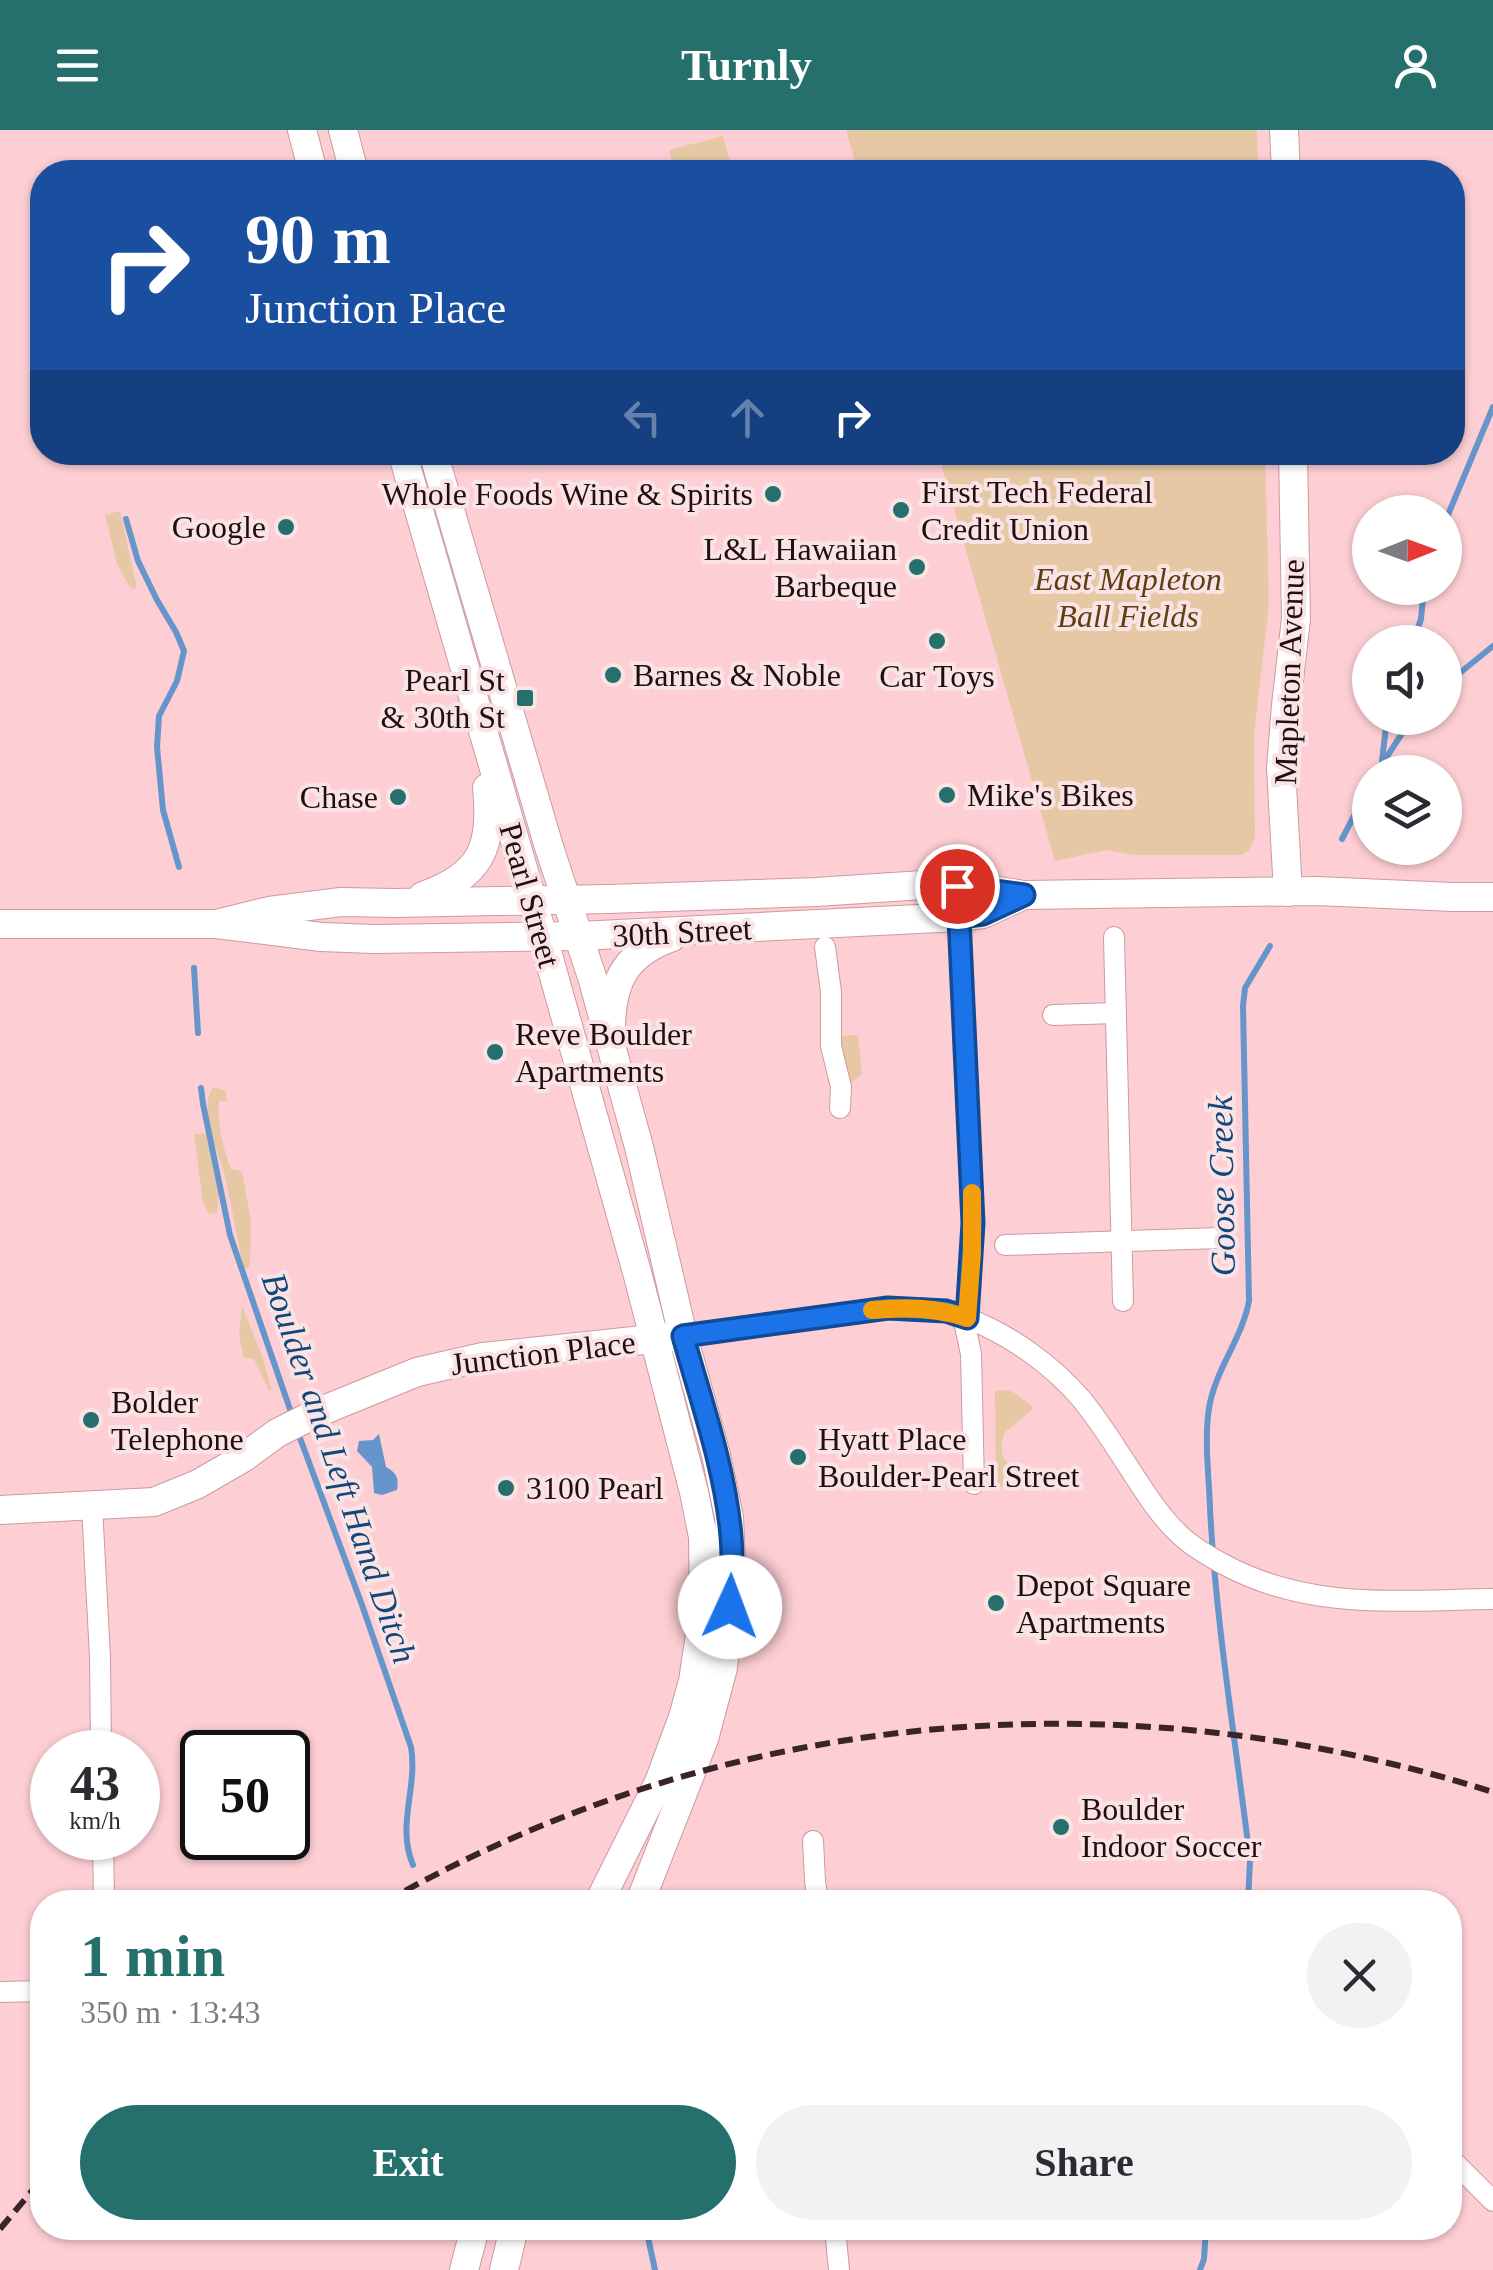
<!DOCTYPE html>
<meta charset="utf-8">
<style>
body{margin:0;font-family:"Times New Roman",serif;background:#f2f2f3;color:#2b2b33;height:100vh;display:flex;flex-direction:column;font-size:38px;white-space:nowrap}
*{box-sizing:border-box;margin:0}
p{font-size:32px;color:#7c7c81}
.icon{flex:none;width:55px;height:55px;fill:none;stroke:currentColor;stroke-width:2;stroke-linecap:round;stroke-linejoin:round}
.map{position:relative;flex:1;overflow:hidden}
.side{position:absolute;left:30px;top:1760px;width:1432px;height:350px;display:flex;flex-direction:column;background:#fff;border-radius:40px;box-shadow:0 2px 8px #0004}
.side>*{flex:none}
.banner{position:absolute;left:30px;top:30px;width:1435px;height:305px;border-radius:40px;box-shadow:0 2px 8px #0004;background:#1a4fa0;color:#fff;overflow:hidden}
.needle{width:65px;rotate:89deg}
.fabs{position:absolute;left:1352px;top:365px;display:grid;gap:20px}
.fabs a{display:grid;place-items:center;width:110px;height:110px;border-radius:50%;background:#fff;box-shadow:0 2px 8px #0004;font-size:50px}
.speed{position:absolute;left:30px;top:1600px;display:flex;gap:20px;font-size:50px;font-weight:700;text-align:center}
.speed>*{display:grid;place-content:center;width:130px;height:130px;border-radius:50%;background:#fff;box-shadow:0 2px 8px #0004;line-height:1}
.speed small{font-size:25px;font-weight:400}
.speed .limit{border:5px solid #111;border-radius:15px;background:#fff;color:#111}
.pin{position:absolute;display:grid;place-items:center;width:85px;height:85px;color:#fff;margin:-42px;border:5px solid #fff;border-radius:50%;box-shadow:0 2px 10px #0007}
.me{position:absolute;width:110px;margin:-55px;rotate:2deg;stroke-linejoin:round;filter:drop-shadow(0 0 8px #0008)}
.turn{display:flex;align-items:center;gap:35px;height:210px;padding:0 50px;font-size:45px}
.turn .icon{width:130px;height:130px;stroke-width:2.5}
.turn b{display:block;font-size:70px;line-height:85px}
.lanes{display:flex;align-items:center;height:95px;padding:0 50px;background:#0003;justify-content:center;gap:50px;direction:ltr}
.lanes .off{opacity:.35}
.round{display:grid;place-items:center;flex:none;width:105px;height:105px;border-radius:52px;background:#f2f2f3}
.head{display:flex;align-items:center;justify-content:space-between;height:170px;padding:0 50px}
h1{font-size:60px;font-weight:700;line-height:75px;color:#25706d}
.button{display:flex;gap:20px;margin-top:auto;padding:20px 50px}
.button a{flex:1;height:115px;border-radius:60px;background:#25706d;color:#fff;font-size:40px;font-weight:700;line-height:115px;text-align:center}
.button a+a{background:#f2f2f3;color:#2b2b33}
header{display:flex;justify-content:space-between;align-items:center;height:130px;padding:0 50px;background:#25706d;color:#fff;font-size:45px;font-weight:700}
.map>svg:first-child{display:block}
.green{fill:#e6c8a5}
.water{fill:#6595ca}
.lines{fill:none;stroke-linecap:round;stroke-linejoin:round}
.stream{stroke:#6595ca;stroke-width:6}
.street-casing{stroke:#ce999f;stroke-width:22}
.secondary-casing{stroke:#ce999f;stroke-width:30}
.street{stroke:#fff;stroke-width:20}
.secondary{stroke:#fff;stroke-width:28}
.rail{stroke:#3a2427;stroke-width:6;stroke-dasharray:15 8;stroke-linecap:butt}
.route-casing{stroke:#114b97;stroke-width:25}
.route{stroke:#1a73e8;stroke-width:18}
.slow{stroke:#f59e0b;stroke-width:18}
.poi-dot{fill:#25706d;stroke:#fae3e5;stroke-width:4}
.labels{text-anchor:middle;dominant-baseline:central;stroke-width:8;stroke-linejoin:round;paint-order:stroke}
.poi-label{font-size:32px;fill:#210e11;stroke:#fae3e5;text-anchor:start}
.park-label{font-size:32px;font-style:italic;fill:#5f3f11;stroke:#fae3e5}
.street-label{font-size:32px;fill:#210e11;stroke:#fae3e5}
.water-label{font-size:35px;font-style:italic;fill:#134779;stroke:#fae3e5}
</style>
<header><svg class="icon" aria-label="menu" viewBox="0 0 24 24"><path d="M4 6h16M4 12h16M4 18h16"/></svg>Turnly<svg class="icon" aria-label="person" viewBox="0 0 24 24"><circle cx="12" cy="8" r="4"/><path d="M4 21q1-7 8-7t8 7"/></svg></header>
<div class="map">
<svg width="1493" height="2140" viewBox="0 0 1493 2140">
<rect width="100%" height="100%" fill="#fdcfd4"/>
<g class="green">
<path d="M846 0H1257L1258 42H858Z"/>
<path d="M723 6 733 42H675L669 20Z"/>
<path d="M938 323H1265L1269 474 1254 605 1255 708 1249 720 1242 725H1134L1106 720 1055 731Z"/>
<path d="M120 381 137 458 131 459 117 434 105 385Z"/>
<path d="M858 905 862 944 846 957 835 906Z"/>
<path d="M213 957 226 961 227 971H219C217 993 223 1018 231 1039L242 1041 251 1092 250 1137 244 1139C237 1109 232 1078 225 1047 219 1021 197 983 213 957Z"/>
<path d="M194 1004H206L219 1061 217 1083 209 1084 203 1073Z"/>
<path d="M242 1176 261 1223 272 1260 269 1261 254 1229 244 1228 239 1205Z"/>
<path d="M1010 1260 1030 1274 1033 1279 1004 1303C1001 1316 999 1327 1011 1336L1002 1357H996L995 1261Z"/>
</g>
<path class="water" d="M379 1304 386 1337C397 1343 399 1348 397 1360L382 1365 374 1363 372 1337 357 1321 359 1311 373 1310Z"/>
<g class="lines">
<g class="stream">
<path d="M126 389 138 431 157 470 176 502 184 521 177 551 159 586 157 617 163 680 179 737"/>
<path d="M1445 392 1493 277"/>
<path d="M1413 512 1421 489 1424 458"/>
<path d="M1445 555 1493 516"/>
<path d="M1382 631 1387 588"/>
<path d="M1377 642 1412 588"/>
<path d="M1342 709 1370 655"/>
<path d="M194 838 198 903"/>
<path d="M201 958 203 974 230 1105 293 1288"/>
<path d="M297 1300 362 1475 411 1617C418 1658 396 1695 413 1735"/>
<path d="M433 1765 445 1772"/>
<path d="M1248 1772 1250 1730C1236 1613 1216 1496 1210 1378 1209 1346 1204 1311 1209 1278 1215 1240 1242 1209 1249 1171L1243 876 1245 858 1270 816"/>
<path d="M646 2098 655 2140"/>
<path d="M1200 2140 1204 2129 1206 2098"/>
</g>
<defs>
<g id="street">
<path d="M959 787 973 1093 967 1188C1010 1205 1053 1235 1083 1271 1097 1289 1110 1308 1122 1327 1140 1354 1157 1384 1181 1406 1194 1418 1210 1427 1225 1435 1311 1481 1400 1470 1493 1469"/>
<path d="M1114 807 1123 1171"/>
<path d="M825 817 831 862V916L841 957 840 978"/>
<path d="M1053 885 1116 883"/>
<path d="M1005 1115 1219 1108"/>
<path d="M683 1206C724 1200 766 1194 807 1188 858 1181 913 1170 963 1186L971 1224 974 1354"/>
<path d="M92 1376 100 1527 101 1622"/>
<path d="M103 1708 104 1772"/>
<path d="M813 1711 815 1751 818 1772"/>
<path d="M0 1862 42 1861"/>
<path d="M1452 2030 1493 2071"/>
<path d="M835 2098 839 2140"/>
</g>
<g id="secondary">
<path d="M302 0 313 42"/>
<path d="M343 0 354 42"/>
<path d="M1284 0 1286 42"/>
<path d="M402 322 543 807 638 1146 694 1362 703 1407 704 1478 693 1551 683 1587 659 1652 599 1772"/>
<path d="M433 322 549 717 592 847 639 1017 683 1206 716 1325 729 1387 732 1454 723 1538 704 1609 640 1772"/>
<path d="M1288 762 1281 638 1286 575 1296 489 1293 322"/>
<path d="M423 766C482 745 493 717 487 658"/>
<path d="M0 794H216L321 807 374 809 579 806 959 787 983 784 1024 765"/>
<path d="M216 794 269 781 341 772 395 773 608 769 816 762 923 755 980 758 1024 765 1317 761 1453 767H1493"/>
<path d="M611 896C612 849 627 823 672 807"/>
<path d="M963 1186 967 1188"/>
<path d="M0 1380 154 1372 198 1354 243 1328 277 1303 319 1282 417 1242 483 1227 671 1207"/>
<path d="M464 2140 475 2098"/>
<path d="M504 2140 514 2098"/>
</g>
</defs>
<use href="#street" class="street-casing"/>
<use href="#secondary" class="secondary-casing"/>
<use href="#street" class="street"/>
<use href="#secondary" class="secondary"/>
<g class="rail">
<path d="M385 1772C727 1578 1119 1544 1493 1662"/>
<path d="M0 2099 42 2049"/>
</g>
</g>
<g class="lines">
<defs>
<path id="route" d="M730 1477C732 1453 733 1429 731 1406 725 1338 701 1271 683 1206L888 1178 946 1181 967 1188 973 1093 959 787 983 784 1024 765 957 756"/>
</defs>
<use href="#route" class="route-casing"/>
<use href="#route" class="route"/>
<path class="slow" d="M872 1180C904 1177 936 1177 967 1188L972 1123V1063"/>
</g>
<g class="poi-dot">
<circle cx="773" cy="364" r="10"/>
<circle cx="901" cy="380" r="10"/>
<circle cx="286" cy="397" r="10"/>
<circle cx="917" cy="437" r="10"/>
<circle cx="937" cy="511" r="10"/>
<circle cx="613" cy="545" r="10"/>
<rect x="515" y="558" width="20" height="20" rx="5"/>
<circle cx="947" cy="665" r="10"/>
<circle cx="398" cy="667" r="10"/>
<circle cx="495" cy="922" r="10"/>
<circle cx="91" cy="1290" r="10"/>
<circle cx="798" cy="1327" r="10"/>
<circle cx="506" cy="1358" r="10"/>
<circle cx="996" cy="1473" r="10"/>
<circle cx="1061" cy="1697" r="10"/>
</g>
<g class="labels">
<g class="poi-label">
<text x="921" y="362">First Tech Federal<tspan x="921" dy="37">Credit Union</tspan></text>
<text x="753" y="364" text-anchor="end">Whole Foods Wine &amp; Spirits</text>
<text x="266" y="397" text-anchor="end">Google</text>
<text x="897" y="419" text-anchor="end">L&amp;L Hawaiian<tspan x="897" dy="37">Barbeque</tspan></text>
<text x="633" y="545">Barnes &amp; Noble</text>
<text x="937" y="546" text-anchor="middle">Car Toys</text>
<text x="505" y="550" text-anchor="end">Pearl St<tspan x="505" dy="37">&amp; 30th St</tspan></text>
<text x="967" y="665">Mike's Bikes</text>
<text x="378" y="667" text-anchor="end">Chase</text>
<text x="515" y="904">Reve Boulder<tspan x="515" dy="37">Apartments</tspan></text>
<text x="111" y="1272">Bolder<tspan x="111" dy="37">Telephone</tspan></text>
<text x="818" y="1309">Hyatt Place<tspan x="818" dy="37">Boulder-Pearl Street</tspan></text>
<text x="526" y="1358">3100 Pearl</text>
<text x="1016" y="1455">Depot Square<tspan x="1016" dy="37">Apartments</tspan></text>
<text x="1081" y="1679">Boulder<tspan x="1081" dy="37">Indoor Soccer</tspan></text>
</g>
<g class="park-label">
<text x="1128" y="449">East Mapleton<tspan x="1128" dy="37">Ball Fields</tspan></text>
</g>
<g class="street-label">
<text transform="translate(1289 542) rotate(-88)">Mapleton Avenue</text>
<text transform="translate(530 765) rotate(74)">Pearl Street</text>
<text transform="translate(682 802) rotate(-3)">30th Street</text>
<text transform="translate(543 1223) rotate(-7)">Junction Place</text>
</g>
<g class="water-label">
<text transform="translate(1222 1056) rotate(-91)">Goose Creek</text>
<text transform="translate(339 1338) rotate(71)">Boulder and Left Hand Ditch</text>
</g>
</g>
</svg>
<div class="fabs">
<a><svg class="needle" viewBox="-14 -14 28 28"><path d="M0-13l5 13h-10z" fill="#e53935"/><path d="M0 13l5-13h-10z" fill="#7c7c81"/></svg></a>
<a><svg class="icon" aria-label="sound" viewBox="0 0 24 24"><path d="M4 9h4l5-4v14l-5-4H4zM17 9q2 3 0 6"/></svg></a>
<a><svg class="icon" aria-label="layers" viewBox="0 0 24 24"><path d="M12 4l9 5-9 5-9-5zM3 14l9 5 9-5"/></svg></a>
</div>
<div class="speed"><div>43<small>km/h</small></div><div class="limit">50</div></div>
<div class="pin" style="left:957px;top:756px;background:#d93025"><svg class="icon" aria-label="arrive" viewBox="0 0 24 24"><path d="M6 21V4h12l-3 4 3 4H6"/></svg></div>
<svg class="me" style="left:730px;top:1477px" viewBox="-20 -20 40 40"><circle r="19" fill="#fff"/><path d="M0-13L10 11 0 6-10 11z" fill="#1a73e8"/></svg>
<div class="banner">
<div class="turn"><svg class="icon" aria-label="right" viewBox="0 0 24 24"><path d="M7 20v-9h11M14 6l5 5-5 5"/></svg><div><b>90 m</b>Junction Place</div></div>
<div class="lanes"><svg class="icon off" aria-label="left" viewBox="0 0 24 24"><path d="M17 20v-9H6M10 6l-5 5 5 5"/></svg><svg class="icon off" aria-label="ahead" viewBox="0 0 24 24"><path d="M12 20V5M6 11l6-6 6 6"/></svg><svg class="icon" aria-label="right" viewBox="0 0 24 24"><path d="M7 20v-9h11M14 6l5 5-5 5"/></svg></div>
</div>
<section class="side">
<div class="head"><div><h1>1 min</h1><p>350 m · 13:43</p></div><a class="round"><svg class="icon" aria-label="close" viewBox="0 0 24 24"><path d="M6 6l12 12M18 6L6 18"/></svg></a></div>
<div class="button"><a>Exit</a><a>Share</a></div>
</section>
</div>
